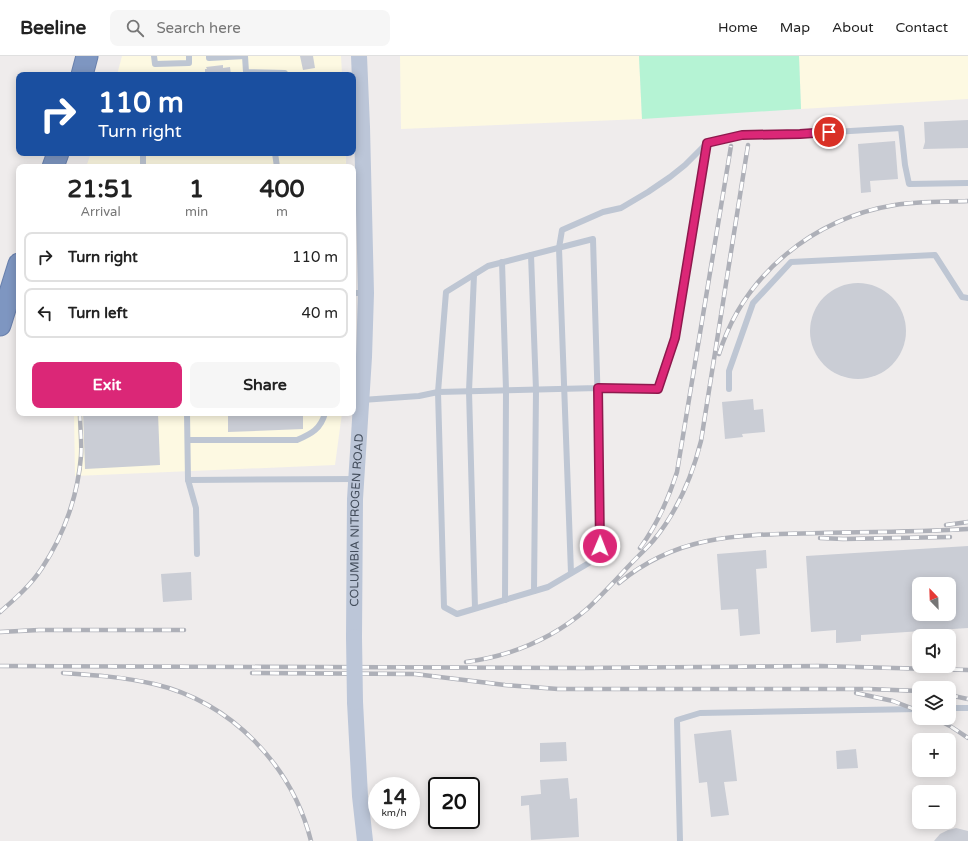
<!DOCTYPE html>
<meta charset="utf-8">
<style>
body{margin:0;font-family:"Varela Round",sans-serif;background:#f6f6f6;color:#222;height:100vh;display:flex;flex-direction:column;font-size:15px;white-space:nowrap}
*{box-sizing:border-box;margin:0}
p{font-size:13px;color:#767676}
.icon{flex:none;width:22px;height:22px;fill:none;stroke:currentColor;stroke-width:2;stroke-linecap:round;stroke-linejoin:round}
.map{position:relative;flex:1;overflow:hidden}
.drawer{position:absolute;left:16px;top:108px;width:340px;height:252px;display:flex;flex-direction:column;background:#fff;border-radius:8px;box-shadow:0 2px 10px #0003}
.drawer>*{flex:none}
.hud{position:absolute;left:16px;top:16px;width:340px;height:84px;border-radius:8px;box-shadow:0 2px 10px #0003;background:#1a4fa0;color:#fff;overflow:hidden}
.needle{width:26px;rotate:337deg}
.fabs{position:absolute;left:912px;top:521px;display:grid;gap:8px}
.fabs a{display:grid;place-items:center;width:44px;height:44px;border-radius:8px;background:#fff;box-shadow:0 2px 10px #0003;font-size:20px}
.speed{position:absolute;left:368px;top:721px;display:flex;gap:8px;font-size:20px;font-weight:700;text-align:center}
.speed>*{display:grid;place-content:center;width:52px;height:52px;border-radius:50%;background:#fff;box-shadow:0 2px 10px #0003;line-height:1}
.speed small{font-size:10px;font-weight:400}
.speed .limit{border:2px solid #111;border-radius:6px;background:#fff;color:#111}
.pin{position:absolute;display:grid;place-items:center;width:34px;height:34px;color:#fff;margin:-17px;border:2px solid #fff;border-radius:50%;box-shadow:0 1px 4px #0007}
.me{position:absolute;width:44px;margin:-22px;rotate:1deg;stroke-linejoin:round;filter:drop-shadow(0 0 3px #0008)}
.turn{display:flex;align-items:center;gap:14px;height:84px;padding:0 16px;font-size:18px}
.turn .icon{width:52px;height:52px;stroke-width:2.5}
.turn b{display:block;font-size:28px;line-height:34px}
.eta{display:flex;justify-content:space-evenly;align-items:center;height:68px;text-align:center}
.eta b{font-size:24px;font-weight:700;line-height:28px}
.primary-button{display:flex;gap:8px;margin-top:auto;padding:8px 16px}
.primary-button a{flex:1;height:46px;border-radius:8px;background:#db2777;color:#fff;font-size:16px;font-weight:700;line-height:46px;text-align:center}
.primary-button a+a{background:#f6f6f6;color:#222}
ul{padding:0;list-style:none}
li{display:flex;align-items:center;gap:12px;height:50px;margin:0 8px 6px;padding:0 8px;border:2px solid #e0e0e0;border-radius:8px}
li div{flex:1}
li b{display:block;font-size:15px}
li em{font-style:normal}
header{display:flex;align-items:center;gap:24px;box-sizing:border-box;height:56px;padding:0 20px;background:#fff;border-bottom:1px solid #e0e0e0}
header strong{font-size:19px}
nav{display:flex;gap:22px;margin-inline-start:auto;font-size:14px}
.search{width:280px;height:36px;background:#f6f6f6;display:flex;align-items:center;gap:10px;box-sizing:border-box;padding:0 14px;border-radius:8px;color:#767676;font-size:15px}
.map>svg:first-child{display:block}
.commercial{fill:#fdf9e2}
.green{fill:#b5f3d4}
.building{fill:#cacdd5;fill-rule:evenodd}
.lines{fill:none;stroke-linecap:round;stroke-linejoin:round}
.highway-casing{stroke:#6a81ad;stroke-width:23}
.lane{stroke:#bec6d3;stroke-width:6}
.secondary{stroke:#bcc6d8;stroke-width:16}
.highway{stroke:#7e96c1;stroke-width:21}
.rail-casing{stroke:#aeb0b8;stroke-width:4.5}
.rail{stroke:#fff;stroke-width:3;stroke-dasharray:9;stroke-linecap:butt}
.secondary-bridge{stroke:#bcc6d8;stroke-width:16}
.route-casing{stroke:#8e194d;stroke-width:10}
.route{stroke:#db2777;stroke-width:7}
.labels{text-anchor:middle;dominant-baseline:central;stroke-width:4;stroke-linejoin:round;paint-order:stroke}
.street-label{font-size:12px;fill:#434d5b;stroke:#fff}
</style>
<header>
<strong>Beeline</strong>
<div class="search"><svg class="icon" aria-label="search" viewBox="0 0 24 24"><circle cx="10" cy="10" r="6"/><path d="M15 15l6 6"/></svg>Search here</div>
<nav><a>Home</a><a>Map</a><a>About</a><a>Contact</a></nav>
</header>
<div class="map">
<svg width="968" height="785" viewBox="0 0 968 785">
<rect width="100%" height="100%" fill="#efecec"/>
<g class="commercial">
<path d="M122 0H341L342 19H117Z"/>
<path d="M400 0H639L642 63 401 73Z"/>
<path d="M799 0H968V43L801 53Z"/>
<path d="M91 97H346V111H86Z"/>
<path d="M74 357H342L335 409 75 420Z"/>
</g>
<path class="green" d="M639 0H799L801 53 642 63Z"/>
<g class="building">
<path d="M300 0H313L315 12 303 14Z"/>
<path d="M223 9V12L230 11 231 19H205V13H207L206 11Z"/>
<path d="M968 64V92L923 93 925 86 924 66Z"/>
<path d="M895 85 898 123 870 125 871 136 861 137 858 88Z"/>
<circle cx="858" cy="275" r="48"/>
<path d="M753 343 754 354 763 353 765 376 742 378 743 381 725 383 722 346Z"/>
<path d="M83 357H158L160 409 85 413Z"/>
<path d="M228 357H303V373L228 376Z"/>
<path d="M968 490V572L861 579V585L836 587V574L811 576 806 500ZM919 528H949V558H919Z"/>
<path d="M766 494 767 512 756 513 760 578 740 580 738 553 721 554 717 498Z"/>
<path d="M191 516 192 544 163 546 161 518Z"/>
<path d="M731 674 737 725 724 726 729 759 711 761 707 726 699 727 694 678Z"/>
<path d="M566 686 567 705 540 706V687Z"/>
<path d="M856 693 858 712 837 713 836 695Z"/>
<path d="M568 722 570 743 577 742 579 781 531 784 529 749 521 750V740L541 738 540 724Z"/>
<path d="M956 772 968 775V785H934L940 778 948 774Z"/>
</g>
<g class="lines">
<defs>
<g id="highway">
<path d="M82 19 87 0"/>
<path d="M53 111 58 97"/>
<path d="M0 269 19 208"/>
</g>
</defs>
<use href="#highway" class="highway-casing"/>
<g class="lane">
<path d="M154 0 155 8 189 7V0"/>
<path d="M209 0V2L245 0"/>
<path d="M245 0 246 16 285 17 286 19"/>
<path d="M275 97 277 111"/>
<path d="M143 111V97"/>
<path d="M531 199 536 334 534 535"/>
<path d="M502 206 506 334 505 544"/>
<path d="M474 219 469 335 475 552"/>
<path d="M353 237H365"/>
<path d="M729 333V315L753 247 791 206 935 199 962 241 968 242"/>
<path d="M362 344 419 340 438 336 446 236 488 210 593 183C595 251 597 318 599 386 600 424 602 463 599 501L548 531 457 558 444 551 438 336 598 332 659 333 675 282 707 87 742 79 800 78 901 72 905 109 909 128 968 127"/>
<path d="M187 357 188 424 356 423"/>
<path d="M188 384H297C311 378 321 373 325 357"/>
<path d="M188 424 196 452 197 498"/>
<path d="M571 517 559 192 562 174 603 156 621 152 648 136 670 121 685 109 707 87"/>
<path d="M949 652H968"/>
<path d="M680 785 677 664 700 657 919 653"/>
</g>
<g class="secondary">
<path id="s1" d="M354 581 355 443 364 301 366 237 362 71 359 0"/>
<path d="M355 646 360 740 365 785"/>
</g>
<use href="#highway" class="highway"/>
<defs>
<g id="rail">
<path d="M719 298C744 218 814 162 895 149 919 145 944 146 968 145"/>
<path d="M946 469 968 466"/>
<path d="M820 482 843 483 950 481"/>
<path d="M640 492C657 469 668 444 677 416L731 90"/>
<path d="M619 527C680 476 745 479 820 477 869 476 919 476 968 473"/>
<path d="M0 556C15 543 31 529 42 512 64 479 78 439 81 400 82 386 80 371 80 357"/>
<path d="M0 576 39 574H184"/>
<path d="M466 606C511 600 552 583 587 553 600 541 613 527 625 514 634 504 644 495 653 485 677 456 692 421 701 385L748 89"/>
<path d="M0 610 581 612 820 610 968 614"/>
<path d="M63 617C94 619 124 621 154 628 231 646 292 709 311 785"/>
<path d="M252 617 415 618 505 629 558 633H869L919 635"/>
<path d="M856 637 893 645 919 655"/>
<path d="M949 639 968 643"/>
<path d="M935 662 950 670 968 682"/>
</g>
</defs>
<use href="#rail" class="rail-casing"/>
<use href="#rail" class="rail"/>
<path class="secondary-bridge" d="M354 581 355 646"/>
</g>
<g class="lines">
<defs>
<path id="route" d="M600 490 598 332 658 333 675 282 707 87 742 79 800 78 829 76"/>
</defs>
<use href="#route" class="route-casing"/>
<use href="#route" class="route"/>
</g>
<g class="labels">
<g class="street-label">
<text stroke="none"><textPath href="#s1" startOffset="117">COLUMBIA NITROGEN ROAD</textPath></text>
</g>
</g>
</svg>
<div class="fabs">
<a><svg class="needle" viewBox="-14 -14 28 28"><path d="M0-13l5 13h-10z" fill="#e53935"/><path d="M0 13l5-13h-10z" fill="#767676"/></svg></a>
<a><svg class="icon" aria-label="sound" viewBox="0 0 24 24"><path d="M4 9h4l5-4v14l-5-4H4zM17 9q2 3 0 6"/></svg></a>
<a><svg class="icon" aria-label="layers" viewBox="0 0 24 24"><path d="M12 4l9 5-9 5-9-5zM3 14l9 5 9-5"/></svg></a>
<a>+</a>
<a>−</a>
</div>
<div class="speed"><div>14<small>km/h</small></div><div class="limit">20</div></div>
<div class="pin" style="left:829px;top:76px;background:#d93025"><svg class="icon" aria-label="arrive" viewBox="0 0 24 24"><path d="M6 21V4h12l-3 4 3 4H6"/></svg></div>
<svg class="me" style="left:600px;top:490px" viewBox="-20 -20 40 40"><circle r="17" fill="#db2777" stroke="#fff" stroke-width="3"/><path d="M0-11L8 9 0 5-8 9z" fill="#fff"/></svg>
<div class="hud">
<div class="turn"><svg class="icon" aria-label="right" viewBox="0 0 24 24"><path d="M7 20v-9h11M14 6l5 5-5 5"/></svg><div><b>110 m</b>Turn right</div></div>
</div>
<section class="drawer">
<div class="eta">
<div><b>21:51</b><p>Arrival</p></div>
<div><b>1</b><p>min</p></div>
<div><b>400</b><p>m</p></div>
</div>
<ul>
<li><svg class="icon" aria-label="right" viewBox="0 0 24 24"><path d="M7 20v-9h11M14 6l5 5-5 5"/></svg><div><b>Turn right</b></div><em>110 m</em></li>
<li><svg class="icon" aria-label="left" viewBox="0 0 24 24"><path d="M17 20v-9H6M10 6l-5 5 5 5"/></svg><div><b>Turn left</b></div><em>40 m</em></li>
</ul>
<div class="primary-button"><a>Exit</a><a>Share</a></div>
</section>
</div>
